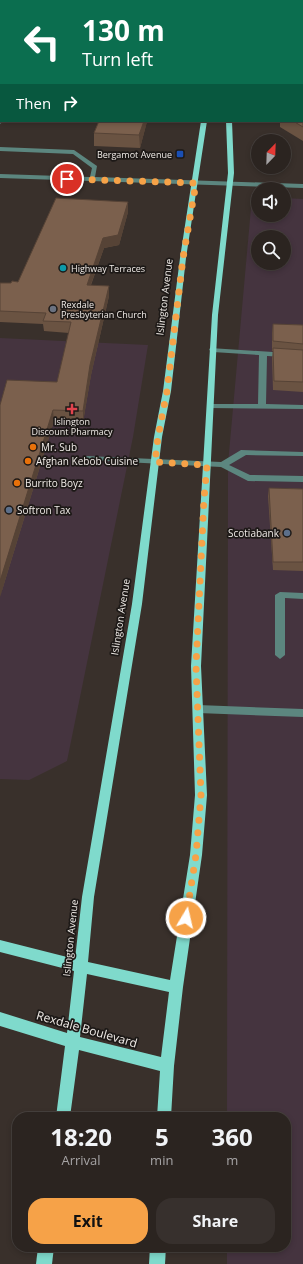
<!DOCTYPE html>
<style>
body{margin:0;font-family:"Open Sans",sans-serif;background:#37302d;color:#f1f3f6;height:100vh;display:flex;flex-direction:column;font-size:15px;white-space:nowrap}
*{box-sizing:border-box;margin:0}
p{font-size:13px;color:#a6a4a5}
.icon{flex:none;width:22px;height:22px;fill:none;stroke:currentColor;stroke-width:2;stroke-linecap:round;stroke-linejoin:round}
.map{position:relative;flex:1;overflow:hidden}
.drawer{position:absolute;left:12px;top:1112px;width:279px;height:140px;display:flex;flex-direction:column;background:#2b2420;border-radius:16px;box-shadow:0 2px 6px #0003,0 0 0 1px #47413e}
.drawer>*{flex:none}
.banner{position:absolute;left:0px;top:0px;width:303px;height:122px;box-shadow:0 2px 6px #0003,0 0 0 1px #47413e;background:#0b6e4f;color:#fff;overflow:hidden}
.needle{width:26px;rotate:23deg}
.tools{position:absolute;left:251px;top:134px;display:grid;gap:8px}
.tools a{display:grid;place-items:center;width:40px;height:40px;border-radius:50%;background:#2b2420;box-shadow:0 2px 6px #0003,0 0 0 1px #47413e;font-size:20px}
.pin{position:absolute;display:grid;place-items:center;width:34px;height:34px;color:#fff;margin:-17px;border:2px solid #fff;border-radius:50%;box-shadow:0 1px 4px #0007}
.me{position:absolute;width:44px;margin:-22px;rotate:9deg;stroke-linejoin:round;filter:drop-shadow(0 0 3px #0008)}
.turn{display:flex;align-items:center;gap:14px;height:84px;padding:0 16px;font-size:18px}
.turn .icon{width:52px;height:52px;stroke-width:2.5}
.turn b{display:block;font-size:28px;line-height:34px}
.then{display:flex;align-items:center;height:38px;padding:0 16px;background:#0003;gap:8px;font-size:15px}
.eta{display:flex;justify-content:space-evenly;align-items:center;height:68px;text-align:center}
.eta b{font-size:24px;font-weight:700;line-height:28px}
.action{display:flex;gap:8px;margin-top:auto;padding:8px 16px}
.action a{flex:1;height:46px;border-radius:16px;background:#f6a248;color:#111;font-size:16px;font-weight:700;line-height:46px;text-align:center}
.action a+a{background:#37302d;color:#f1f3f6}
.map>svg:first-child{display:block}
.commercial{fill:#45343f;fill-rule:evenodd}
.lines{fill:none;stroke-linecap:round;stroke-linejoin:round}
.minor{fill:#5c867f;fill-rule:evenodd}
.major{fill:#7fdacc;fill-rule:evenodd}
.wall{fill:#6a5342}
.shaded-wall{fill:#564336}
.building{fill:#7b604d;stroke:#564336}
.route{stroke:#f6a248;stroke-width:7;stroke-dasharray:0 12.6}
.transit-dot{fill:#1a4fb4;stroke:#1d1917;stroke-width:1.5}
.culture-dot{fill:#0f9aa8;stroke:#1d1917;stroke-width:1.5}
.worship-dot{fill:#6b7280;stroke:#1d1917;stroke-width:1.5}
.health-dot{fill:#e0444e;stroke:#1d1917;stroke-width:1.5}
.food-dot{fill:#e8710a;stroke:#1d1917;stroke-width:1.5}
.service-dot{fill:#5c6f8a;stroke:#1d1917;stroke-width:1.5}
.labels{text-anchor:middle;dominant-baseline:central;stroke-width:3.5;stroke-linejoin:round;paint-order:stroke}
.far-poi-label{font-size:9px;fill:#f0ebe7;stroke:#1d1917;text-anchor:start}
.street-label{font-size:10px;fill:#f0ebe7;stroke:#1d1917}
.poi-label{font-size:10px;fill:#f0ebe7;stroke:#1d1917;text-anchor:start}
.near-street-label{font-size:12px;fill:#f0ebe7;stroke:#1d1917}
</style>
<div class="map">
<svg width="303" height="1264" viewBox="0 0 303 1264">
<rect width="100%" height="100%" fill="#39302b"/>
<g class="commercial">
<path d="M252 197H258V215H284V198L303 199V1264H227V1247H286V1117H227L228 464ZM258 237H284V263H258Z"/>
<path d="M0 338 148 345 133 437 67 761 29 780 0 779Z"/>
</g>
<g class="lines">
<g class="minor">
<rect x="302" y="64" width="1" height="2"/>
<path d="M1 119V121H4L0 124Z"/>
<path d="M0 147 74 150 97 166 95 177 303 184V188L0 178V174L90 177 92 168 73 154 0 151Z"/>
<path d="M210 348 303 354V358L267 356 266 404 303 405V409L207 408V404H258L259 355 213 352 209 350Z"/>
<path d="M241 450 303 452V456L246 455 229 465 250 475 303 476V482L248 481 221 467 86 460 82 458 86 456 221 462Z"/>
<path d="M280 592 303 593V599L285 598V655L280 659 275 655V595Z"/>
<path d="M198 705 303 709V717L198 713 194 712 193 709 194 706Z"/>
</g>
<g class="major">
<rect x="224" y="0" width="4" height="1"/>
<path d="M201 121H207L186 258 171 391 162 437 142 604 94 897 88 962 170 980 190 855 195 795 191 666 212 315 228 173 226 121H232L234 173 218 315 201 666 207 795 202 855 183 987 174 1066 171 1117H157L160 1071 79 1050 70 1117H56L65 1046 0 1026V1012L67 1033 74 971 0 952V940L75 959 82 897 132 604 154 437 163 391 180 258ZM87 974 169 992 161 1057 80 1037Z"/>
<path d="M38 1247H54L52 1264H36Z"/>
<path d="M150 1247H166L165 1264H149Z"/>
</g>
</g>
<g class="wall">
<path d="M0 0 1 1V56H0Z"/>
<rect x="302" y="67" width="1" height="25"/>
<path d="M303 95V141L280 127V121H302Z"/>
<path d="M99 121H147L140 148 94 146V133Z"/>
<path d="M128 212 119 245 104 248 91 285 109 296 91 375 83 422 54 421 0 597 57 382 69 333 44 331 43 324 0 322V283H11L18 282Z"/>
<path d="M273 324 303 325V392L273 390 272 358 273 351H272V333Z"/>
<path d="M269 488 303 489V571L273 570 268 496Z"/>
</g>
<g class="shaded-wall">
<path d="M302 28H303V38L302 39Z"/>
<path d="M144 121H147V122L140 148 139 135Z"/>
<path d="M128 202V212L119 245 104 248 87 295V285L103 238Z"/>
<path d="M109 286V296L91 375 83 422V411L90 365Z"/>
<path d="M53 410 54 421 0 597V581Z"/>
</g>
<g class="building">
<path d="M0 0H170L169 1H1V21H0Z"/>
<path d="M298 0H303V28H302V1H298Z"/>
<rect x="0" y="25" width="1" height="20"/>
<rect x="302" y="56" width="1" height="7"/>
<rect x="302" y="67" width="1" height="13"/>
<path d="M302 94 303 95V127L293 121H302Z"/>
<path d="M99 121H144L139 135 94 133Z"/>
<path d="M56 198 128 202 118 235 103 238 87 285 109 286 90 365 83 411 53 410 0 581V405L7 380 57 382 71 322 43 321 46 313 0 311V283H11L12 281 18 282Z"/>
<path d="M273 324 303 325V344L273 341Z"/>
<path d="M273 348 303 350V382L274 381Z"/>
<path d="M269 488 303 489V562H273Z"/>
</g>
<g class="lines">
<path class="route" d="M67 179 196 183 183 258 167 391 158 437 155 462 207 465 204 499 196 666 201 795 196 855 186 918"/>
</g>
<rect class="transit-dot" x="176" y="150" width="8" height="8" rx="2"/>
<circle class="culture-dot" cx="63" cy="268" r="4"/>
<circle class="worship-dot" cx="53" cy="309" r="4"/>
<path class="health-dot" d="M70 403h4v4h4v4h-4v4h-4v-4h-4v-4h4z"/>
<g class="food-dot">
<circle cx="33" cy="447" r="4"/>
<circle cx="28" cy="461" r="4"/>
<circle cx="17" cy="483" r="4"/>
</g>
<g class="service-dot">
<circle cx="9" cy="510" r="4"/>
<circle cx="287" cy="533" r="4"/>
</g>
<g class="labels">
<g class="far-poi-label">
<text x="172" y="154" text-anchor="end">Bergamot Avenue</text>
<text x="71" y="268">Highway Terraces</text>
<text x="61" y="304">Rexdale<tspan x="61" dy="10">Presbyterian Church</tspan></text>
<text x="72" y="421" text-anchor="middle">Islington<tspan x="72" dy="10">Discount Pharmacy</tspan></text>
</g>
<g class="street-label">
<text transform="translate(164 297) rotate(-83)">Islington Avenue</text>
<text transform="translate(120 617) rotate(-81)">Islington Avenue</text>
<text transform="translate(70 938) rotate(-84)">Islington Avenue</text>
</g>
<g class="poi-label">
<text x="41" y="447">Mr. Sub</text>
<text x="36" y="461">Afghan Kebob Cuisine</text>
<text x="25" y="483">Burrito Boyz</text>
<text x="17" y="510">Softron Tax</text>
<text x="279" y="533" text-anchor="end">Scotiabank</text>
</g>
<g class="near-street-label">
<text transform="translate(87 1029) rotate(16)">Rexdale Boulevard</text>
</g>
</g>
</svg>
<div class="tools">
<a><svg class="needle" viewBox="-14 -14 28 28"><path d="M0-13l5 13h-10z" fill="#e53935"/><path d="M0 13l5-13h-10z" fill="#a6a4a5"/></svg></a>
<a><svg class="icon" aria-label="sound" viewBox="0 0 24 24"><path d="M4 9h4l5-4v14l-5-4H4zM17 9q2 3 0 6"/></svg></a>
<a><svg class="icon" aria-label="search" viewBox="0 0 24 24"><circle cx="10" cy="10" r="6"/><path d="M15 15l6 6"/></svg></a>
</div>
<div class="pin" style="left:67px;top:179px;background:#d93025"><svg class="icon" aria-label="arrive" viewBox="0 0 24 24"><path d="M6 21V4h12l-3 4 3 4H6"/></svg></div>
<svg class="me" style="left:186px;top:918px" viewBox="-20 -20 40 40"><circle r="17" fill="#f6a248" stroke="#fff" stroke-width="3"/><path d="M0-11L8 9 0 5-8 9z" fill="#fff"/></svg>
<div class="banner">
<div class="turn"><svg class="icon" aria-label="left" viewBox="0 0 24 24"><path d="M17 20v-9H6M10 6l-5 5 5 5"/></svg><div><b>130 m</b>Turn left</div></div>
<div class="then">Then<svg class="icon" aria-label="right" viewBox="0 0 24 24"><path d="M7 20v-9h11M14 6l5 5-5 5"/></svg></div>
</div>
<section class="drawer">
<div class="eta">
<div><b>18:20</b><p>Arrival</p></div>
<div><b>5</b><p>min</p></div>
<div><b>360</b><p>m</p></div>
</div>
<div class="action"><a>Exit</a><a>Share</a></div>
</section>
</div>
